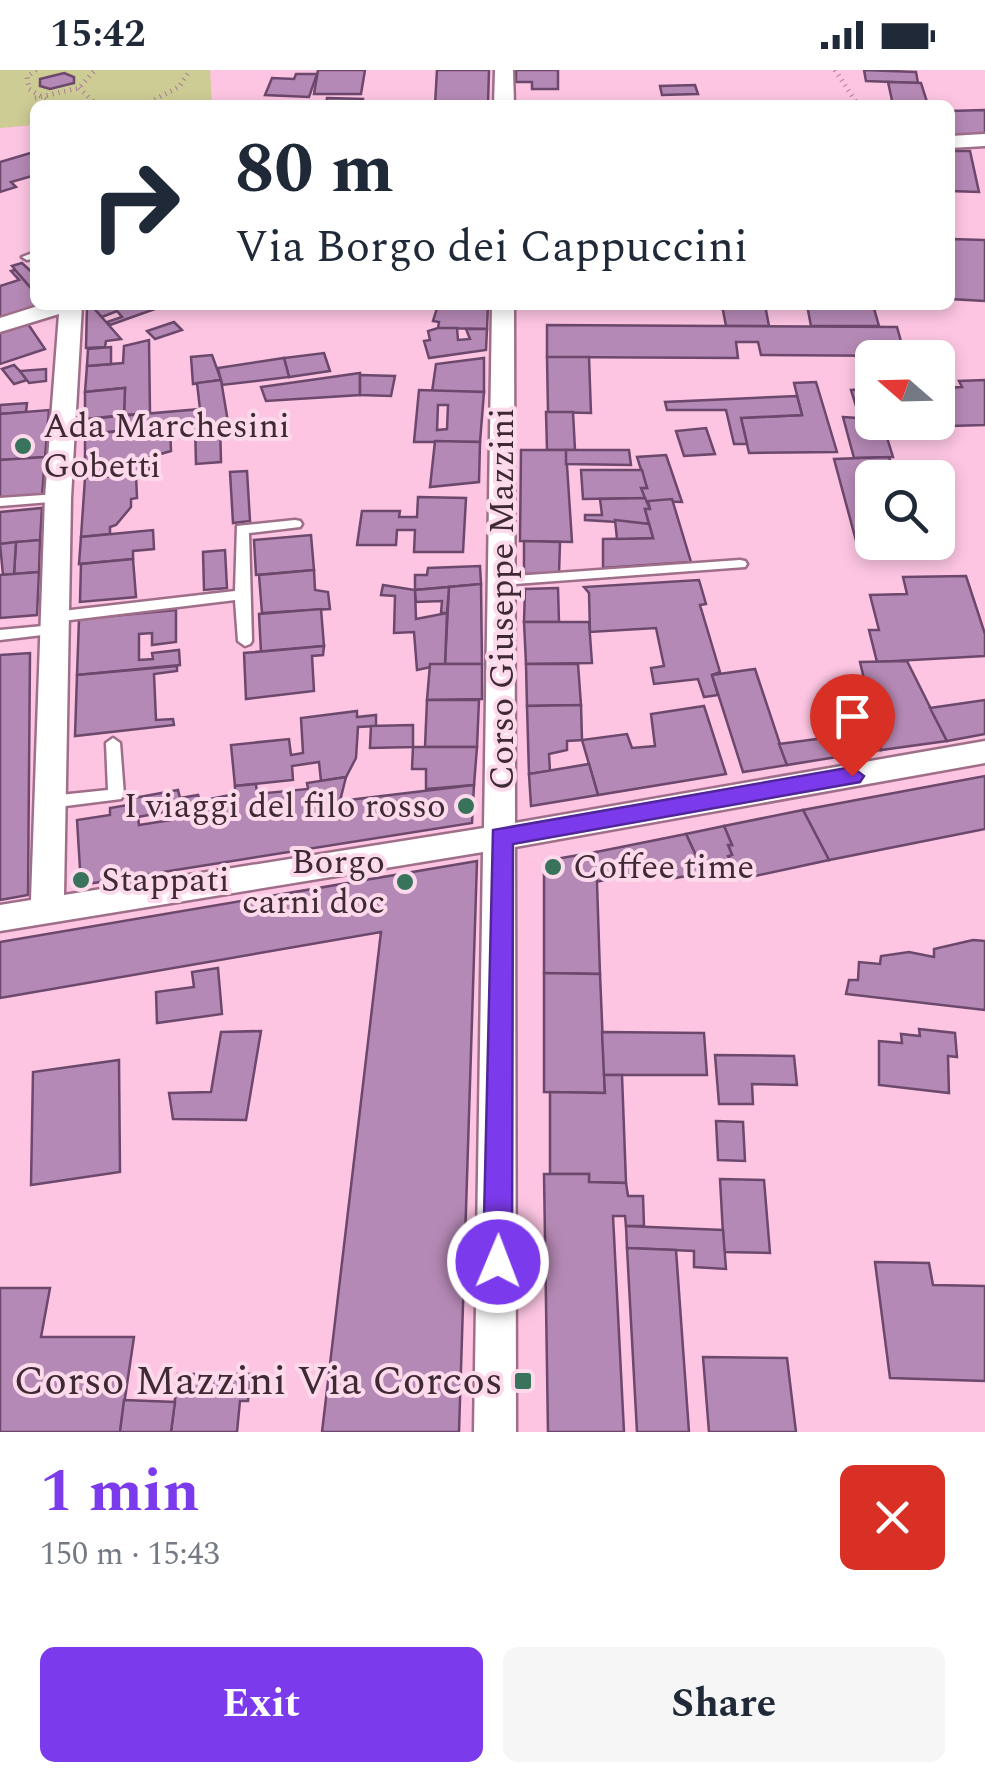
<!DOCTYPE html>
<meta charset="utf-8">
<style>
body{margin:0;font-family:Spectral,serif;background:#f6f6f7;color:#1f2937;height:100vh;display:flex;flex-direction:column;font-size:38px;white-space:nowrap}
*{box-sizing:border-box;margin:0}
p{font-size:32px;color:#747a83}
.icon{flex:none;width:55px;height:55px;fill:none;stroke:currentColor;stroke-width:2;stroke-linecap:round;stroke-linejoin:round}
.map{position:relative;height:1362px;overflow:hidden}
.panel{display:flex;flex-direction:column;background:#fff;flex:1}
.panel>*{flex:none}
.banner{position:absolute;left:30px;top:30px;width:925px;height:210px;border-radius:15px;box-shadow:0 5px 15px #0003;background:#fff;color:#1f2937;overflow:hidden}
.needle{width:65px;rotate:290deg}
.tools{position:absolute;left:855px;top:270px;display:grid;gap:20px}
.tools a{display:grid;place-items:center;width:100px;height:100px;border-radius:15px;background:#fff;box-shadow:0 5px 15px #0003;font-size:50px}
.pin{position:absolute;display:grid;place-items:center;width:85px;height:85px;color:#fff;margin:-102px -42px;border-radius:50% 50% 50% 0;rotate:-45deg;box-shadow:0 0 10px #0007}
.pin .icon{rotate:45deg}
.me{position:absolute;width:110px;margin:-55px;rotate:1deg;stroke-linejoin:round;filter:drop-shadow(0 0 8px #0008)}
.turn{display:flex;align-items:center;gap:35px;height:210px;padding:0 40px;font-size:45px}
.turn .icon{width:130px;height:130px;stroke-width:2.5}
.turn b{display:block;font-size:70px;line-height:85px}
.round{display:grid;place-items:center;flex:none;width:105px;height:105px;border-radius:15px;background:#f6f6f7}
.summary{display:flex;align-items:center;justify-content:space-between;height:170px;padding:0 40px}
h1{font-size:60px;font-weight:700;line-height:75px;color:#7c3aed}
.cta{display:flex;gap:20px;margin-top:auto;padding:20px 40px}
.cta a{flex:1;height:115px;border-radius:15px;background:#7c3aed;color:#fff;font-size:40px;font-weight:700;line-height:115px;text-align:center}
.cta a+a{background:#f6f6f7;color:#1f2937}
.status{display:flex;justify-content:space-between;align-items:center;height:70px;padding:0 50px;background:#fff;direction:ltr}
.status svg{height:28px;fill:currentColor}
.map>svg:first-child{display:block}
.green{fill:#cecc95}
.building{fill:#b589b5;stroke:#6c486c;stroke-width:2.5;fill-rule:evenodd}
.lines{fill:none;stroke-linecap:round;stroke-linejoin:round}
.service-casing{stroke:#9f6e88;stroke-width:5}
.minor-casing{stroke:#9f6e88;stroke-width:5}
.path{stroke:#a67d93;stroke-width:5;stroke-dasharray:1 5;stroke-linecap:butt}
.service{fill:#fff;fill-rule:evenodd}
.minor{fill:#fff;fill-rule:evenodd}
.route{fill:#7c3aed;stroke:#51269a;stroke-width:2.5}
.poi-dot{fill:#39735c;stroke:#fcdaeb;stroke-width:4}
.labels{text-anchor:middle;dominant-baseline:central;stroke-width:8;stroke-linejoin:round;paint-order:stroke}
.poi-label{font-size:35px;fill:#3f2935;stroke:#fcdaeb;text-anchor:start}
.street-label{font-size:35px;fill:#3f2935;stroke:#fcdaeb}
.near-poi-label{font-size:42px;fill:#3f2935;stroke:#fcdaeb;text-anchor:end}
</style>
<div class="status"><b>15:42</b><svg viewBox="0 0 49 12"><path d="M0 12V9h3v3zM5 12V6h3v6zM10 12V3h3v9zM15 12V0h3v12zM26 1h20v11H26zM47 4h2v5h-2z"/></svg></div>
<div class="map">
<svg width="985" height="1362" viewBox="0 0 985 1362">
<rect width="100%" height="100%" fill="#fdc5e2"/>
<path class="green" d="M0 0H210L212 35H35V55L0 58Z"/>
<g class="building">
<path d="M318 0H365L361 24H314Z"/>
<path d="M437 0H489L488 35H435Z"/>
<path d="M516 0H558V19H532V12H516Z"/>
<path d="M864 0 916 2 918 13 866 11Z"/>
<path d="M64 3 74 7V13L50 19 40 16V9Z"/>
<path d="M296 4H317L309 27 265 25 272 8 294 9Z"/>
<path d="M888 12 921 13 928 35H893Z"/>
<path d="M695 15 698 24 662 25 660 16Z"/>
<path d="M327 28 363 29 362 35H326Z"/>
<path d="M985 40V64L950 66V41Z"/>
<path d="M950 81H970L979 122 950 121Z"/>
<path d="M34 82 35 110 32 106 11 112 16 117 0 122V92Z"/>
<path d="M950 169 985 170V231L950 229Z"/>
<path d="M22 193 35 205V223L12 196Z"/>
<path d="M15 200 35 223V235H43L0 249V216L19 210 11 201Z"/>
<path d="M87 235H91L121 269 106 271 105 277 86 278Z"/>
<path d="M91 235H166L110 255 107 252 122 247 117 241 102 247Z"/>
<path d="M438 235H488L487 259 438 258 439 252 433 251Z"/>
<path d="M722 235H765L769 256H726Z"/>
<path d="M807 235H873L879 256H811Z"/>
<path d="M174 252 182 260 155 269 147 261Z"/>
<path d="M28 254 45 279 0 294V263Z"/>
<path d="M547 255 897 257 905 286 761 285 758 272H736L738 288 547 287Z"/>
<path d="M438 258H457L458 270 470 269 466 259H487L486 280 429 288 424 271 430 270 428 261Z"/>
<path d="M149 270 150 343 124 345 125 318 85 322 87 296 123 293 124 276Z"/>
<path d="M111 277V294L87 296 88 279Z"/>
<path d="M324 283 330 301 289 307 284 288Z"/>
<path d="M212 285 221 310 193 314 191 287Z"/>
<path d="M547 287H589L591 343 548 342Z"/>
<path d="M284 288 289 307 222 315 218 298Z"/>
<path d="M484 288V322H432L436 294Z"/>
<path d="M14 295 20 301 27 310 14 314 2 299Z"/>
<path d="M46 299V311L29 313 20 301Z"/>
<path d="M360 303V325L266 331 261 317Z"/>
<path d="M360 305 395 306 391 326 360 325Z"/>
<path d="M221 310 228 352 85 364 86 349 200 339 197 313Z"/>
<path d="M985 310V355L876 358 874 352H938V318L962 317 959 311Z"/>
<path d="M816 312 837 382 749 383 741 348 802 345 794 313Z"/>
<path d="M125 318 124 345 85 349V322Z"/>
<path d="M872 319V349H860L851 320Z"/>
<path d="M419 320 484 322 480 372H414ZM438 335H448L447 359 437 360Z"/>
<path d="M797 326 802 345 741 348 747 374H734L726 340H667L665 332Z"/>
<path d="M27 333 26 342 0 344V335Z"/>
<path d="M49 340 45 387 0 390V344Z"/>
<path d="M546 342H573L575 380H547Z"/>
<path d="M843 347 872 349 876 358H884L893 387 854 388Z"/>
<path d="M220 353 221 392 196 394 195 355Z"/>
<path d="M170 357 171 381 150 387 149 405 85 408V364Z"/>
<path d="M706 358 715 384 684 386 676 361Z"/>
<path d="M435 371 480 372 479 412 430 417Z"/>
<path d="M521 380H566L572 472 520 471Z"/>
<path d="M566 380H629L631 395 566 394Z"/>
<path d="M666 385 682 432 645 431 641 418H647L637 387Z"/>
<path d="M45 387 42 426 0 429V390Z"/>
<path d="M889 387 895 408H872V472H915L917 476 858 478 834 389Z"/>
<path d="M581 400H642L647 418H641L645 428 583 429Z"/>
<path d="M247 401 250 451 233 453 230 402Z"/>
<path d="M136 405 137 428 131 429V437L116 455 110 457V464L81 467 85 408Z"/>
<path d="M418 427 466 428 463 482H414L415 460H397L396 475H357L362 441H400L399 447H417Z"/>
<path d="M645 428 650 439H645L649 454 585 450V445H602L600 429Z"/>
<path d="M672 429 691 492 603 498V469L653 468 645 439H650L648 431Z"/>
<path d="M42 438 40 470 0 474V442Z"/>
<path d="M615 450 649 454 653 468 617 469Z"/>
<path d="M153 460 154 479 133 481V489L79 494 81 467Z"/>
<path d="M311 465 314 500 256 505 254 470Z"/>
<path d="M40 470 39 502 14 504 16 472Z"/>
<path d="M524 471 560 472 559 504H524Z"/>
<path d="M16 472 14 504 3 505 0 474Z"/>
<path d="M225 480 227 518 204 520 203 482Z"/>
<path d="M133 489 136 527 80 532 81 494Z"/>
<path d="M480 496 481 514 415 520V505H427L428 498Z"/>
<path d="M314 500 315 520 328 522 330 539 262 543 259 505Z"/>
<path d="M39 502 37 545 0 548V505Z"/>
<path d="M966 506 985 564V586L877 592 869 560H879L870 525 907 524 903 507Z"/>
<path d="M699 510 706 534 700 535 720 602 712 605 718 625 704 627 698 609 654 614 651 598 664 596 656 558 590 562 589 523 584 517Z"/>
<path d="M481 514 482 594H445L449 517Z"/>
<path d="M383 515 415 520 416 549 447 543 445 594 417 600 414 562 394 563 395 526 381 525Z"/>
<path d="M449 517 447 543H441L442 531 416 532 415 520Z"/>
<path d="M558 518 559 552H524L525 519Z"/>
<path d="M321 539 324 576 261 582 259 544Z"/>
<path d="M176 540V572L152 575V563L139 564V590L153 589 152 583 179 580 180 595 77 605 79 549Z"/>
<path d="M524 552H589L592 593 526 594Z"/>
<path d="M324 576 323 585 312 586 314 621 246 629 244 583Z"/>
<path d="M30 583 28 825 0 830V585Z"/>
<path d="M907 591 947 671 881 680 860 592Z"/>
<path d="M430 594H482V629L427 630Z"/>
<path d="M526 594H578L581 635 527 636Z"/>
<path d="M177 596V601L154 604 156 650 173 649 174 655 75 666 77 605Z"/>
<path d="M755 599 787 695 743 702 712 605Z"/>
<path d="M427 630H479L477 677H425Z"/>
<path d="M985 630V664L947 671 930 638Z"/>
<path d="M581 635 582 670 567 671V680L549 684 550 701 529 704 527 636Z"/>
<path d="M704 636 726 704 598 725 582 670 627 664 632 678 655 676 651 644Z"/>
<path d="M357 641V647L376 645V656L358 657 356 688 346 707 321 711 319 692 292 696 293 710 235 716 231 675 289 669 291 685 303 683 301 648Z"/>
<path d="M413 655V677L370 678 371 656Z"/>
<path d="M877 661 881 680 787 695 779 674Z"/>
<path d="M413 677H477L474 715 426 719V699H412Z"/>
<path d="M589 694 598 725 531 736 529 704Z"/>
<path d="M985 706V759L829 790 803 740Z"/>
<path d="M346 707 340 731 474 715 472 753 81 815 77 750 110 745V738L128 735V729L178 720 180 728 198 725 200 731 235 724V716L256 714 257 724 308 719 307 713ZM170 741 171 750 139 755 138 747Z"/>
<path d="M803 740 829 790 741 809 728 786 732 785 728 775H732L724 756Z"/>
<path d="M724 756 732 775H728L732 785 728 786 734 797 704 803 686 764Z"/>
<path d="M686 764 704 803 675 808 671 796 596 812V782Z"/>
<path d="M596 782 600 904 544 903V791Z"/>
<path d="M477 791 459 1362H322L381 862 0 928V872Z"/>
<path d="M973 870 985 871V940L846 924 849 910H858L859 892 880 894 881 886 909 882 934 887V879Z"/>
<path d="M218 898 222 944 157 953 156 922 194 917 192 902Z"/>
<path d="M544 903 600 904 605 1023 544 1022Z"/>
<path d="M919 959 955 963 957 987 948 986 949 1023 879 1015V971L902 973 901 964 920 966Z"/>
<path d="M261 961 246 1050 173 1049 169 1023 211 1022 221 962Z"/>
<path d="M602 962 704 963 707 1005H604Z"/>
<path d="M715 985 794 986 797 1015 752 1014 753 1034H719Z"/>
<path d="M119 990 120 1102 31 1115 33 1002Z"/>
<path d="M604 1005H622L626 1113 589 1112V1104H550V1022L605 1023Z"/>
<path d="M716 1051 743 1052 745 1091 718 1090Z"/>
<path d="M544 1104H589V1112L626 1113 628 1126H643L644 1156H626L625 1146H613L624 1362H548Z"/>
<path d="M720 1109 764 1110 770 1183 724 1182Z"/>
<path d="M626 1156 723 1160 726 1199 694 1197V1181L627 1178Z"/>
<path d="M627 1178 676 1180 689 1362H637Z"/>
<path d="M875 1192 929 1193 933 1215 985 1216V1311L890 1308Z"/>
<path d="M0 1218H50L41 1267H134L120 1362H0Z"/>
<path d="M703 1287 787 1288 796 1362H709Z"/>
<path d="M178 1304H251L248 1331H240L237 1362H171Z"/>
<path d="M124 1330 175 1332 171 1362H120Z"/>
</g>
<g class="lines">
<defs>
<g id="service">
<path d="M35 182V188L27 190 22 187Z"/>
<path d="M58 424 64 428 63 431 0 436V428Z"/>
<path d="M295 450 300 451 302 454 300 457 249 463 252 571 250 574 245 576 238 571 235 530 54 552 47 547 54 542 235 521 237 456Z"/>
<path d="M740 490 745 491 747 494 745 497 502 515 495 511 502 507Z"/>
<path d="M54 555 59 557 61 560 59 563 0 570V560Z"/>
<path d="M113 668 120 673 124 725 121 729 50 738 45 736 42 732 45 728 50 726 108 720 106 673Z"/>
</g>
<g id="minor">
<path d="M495 0H513L514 35H494Z"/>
<path d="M985 64V76L950 78V66Z"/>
<path d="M41 235H82L71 428 64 825 484 758 492 235H514L515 753 985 671V693L515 777 516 1362H474L483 782 0 861V835L31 830 45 428 59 244 0 262V248Z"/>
</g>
</defs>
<use href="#service" class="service-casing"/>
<use href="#minor" class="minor-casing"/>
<g class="path">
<path d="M36 0 27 7 29 19 55 35"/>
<path d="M835 0 858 35"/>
<path d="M79 18 97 35"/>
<path d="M35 28 79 18 95 0"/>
<path d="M144 35 179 17 190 0"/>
</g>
<use href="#service" class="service"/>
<use href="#minor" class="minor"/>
</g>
<path class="route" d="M852 697 864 706 860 712 513 774 512 1192 508 1202 498 1206 487 1202 483 1192 493 760Z"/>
<g class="poi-dot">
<circle cx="23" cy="376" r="10"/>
<circle cx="466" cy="736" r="10"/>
<circle cx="553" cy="797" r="10"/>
<circle cx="81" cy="810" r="10"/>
<circle cx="405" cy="812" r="10"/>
<rect x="513" y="1301" width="20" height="20" rx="5"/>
</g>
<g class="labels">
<g class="poi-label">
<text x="43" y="356">Ada Marchesini<tspan x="43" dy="40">Gobetti</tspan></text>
<text x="446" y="736" text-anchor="end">I viaggi del filo rosso</text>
<text x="385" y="792" text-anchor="end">Borgo<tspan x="385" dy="40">carni doc</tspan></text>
<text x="573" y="797">Coffee time</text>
<text x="101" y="810">Stappati</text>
</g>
<g class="street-label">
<text transform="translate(502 529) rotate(-90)">Corso Giuseppe Mazzini</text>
</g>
<g class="near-poi-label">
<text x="503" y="1311">Corso Mazzini Via Corcos</text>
</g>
</g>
</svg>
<div class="tools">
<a><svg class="needle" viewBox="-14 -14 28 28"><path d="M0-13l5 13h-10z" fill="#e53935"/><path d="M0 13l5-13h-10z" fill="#747a83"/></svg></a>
<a><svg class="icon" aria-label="search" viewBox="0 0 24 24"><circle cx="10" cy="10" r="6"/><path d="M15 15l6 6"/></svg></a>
</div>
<div class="pin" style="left:852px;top:706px;background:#d93025"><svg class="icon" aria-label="arrive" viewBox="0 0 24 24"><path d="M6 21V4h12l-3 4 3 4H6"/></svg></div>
<svg class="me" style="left:498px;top:1192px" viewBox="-20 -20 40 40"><circle r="17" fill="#7c3aed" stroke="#fff" stroke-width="3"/><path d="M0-11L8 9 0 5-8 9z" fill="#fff"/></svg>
<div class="banner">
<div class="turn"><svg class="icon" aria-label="right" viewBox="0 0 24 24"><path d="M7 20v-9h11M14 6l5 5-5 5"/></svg><div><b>80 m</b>Via Borgo dei Cappuccini</div></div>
</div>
</div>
<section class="panel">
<div class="summary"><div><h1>1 min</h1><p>150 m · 15:43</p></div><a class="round" style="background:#d93025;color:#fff"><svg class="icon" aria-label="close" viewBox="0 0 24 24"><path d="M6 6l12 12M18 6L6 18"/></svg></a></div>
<div class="cta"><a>Exit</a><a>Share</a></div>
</section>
